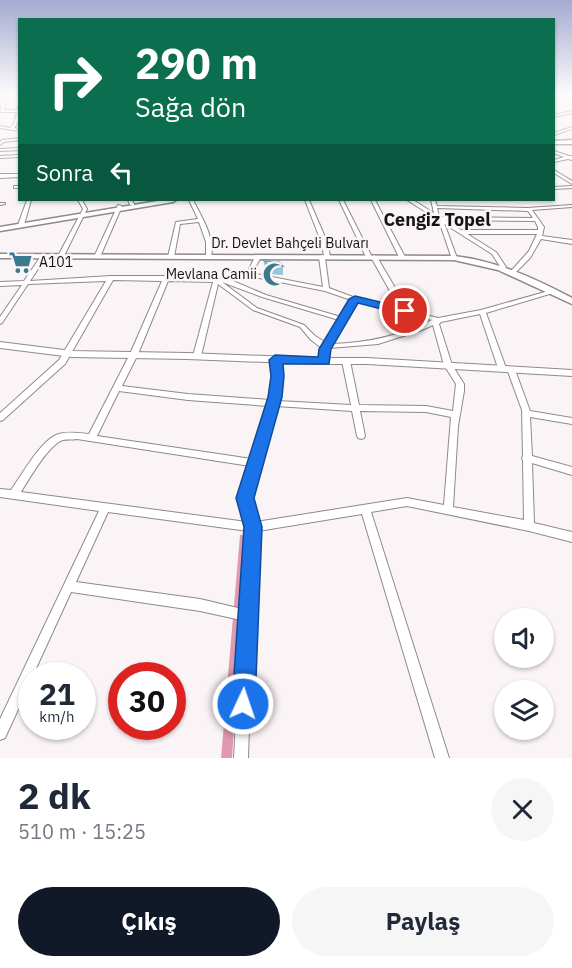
<!DOCTYPE html>
<html lang="tr">
<meta charset="utf-8">
<style>
body{margin:0;font-family:"IBM Plex Sans",sans-serif;background:#f6f6f7;color:#1f2937;height:100vh;display:flex;flex-direction:column;font-size:22px;white-space:nowrap}
*{box-sizing:border-box;margin:0}
p{font-size:20px;color:#747a83}
.icon{flex:none;width:33px;height:33px;fill:none;stroke:currentColor;stroke-width:2;stroke-linecap:round;stroke-linejoin:round}
.map{position:relative;height:758px;overflow:hidden}
.drawer{display:flex;flex-direction:column;background:#fff;flex:1}
.drawer>*{flex:none}
.guide{position:absolute;left:18px;top:18px;width:537px;height:183px;border-radius:0px;box-shadow:0 2px 4px #0004;background:#0b6e4f;color:#fff;overflow:hidden}
.fabs{position:absolute;left:494px;top:608px;display:grid;gap:12px}
.fabs a{display:grid;place-items:center;width:60px;height:60px;border-radius:50%;background:#fff;box-shadow:0 2px 4px #0004;font-size:30px}
.speed{position:absolute;left:18px;top:662px;display:flex;gap:12px;font-size:30px;font-weight:700;text-align:center}
.speed>*{display:grid;place-content:center;width:78px;height:78px;border-radius:50%;background:#fff;box-shadow:0 2px 4px #0004;line-height:1}
.speed small{font-size:15px;font-weight:400}
.speed .limit{border:9px solid #d22;background:#fff;color:#111}
.pin{position:absolute;display:grid;place-items:center;width:51px;height:51px;color:#fff;margin:-26px;border:3px solid #fff;border-radius:50%;box-shadow:0 2px 6px #0007}
.me{position:absolute;width:66px;margin:-33px;rotate:3deg;stroke-linejoin:round;filter:drop-shadow(0 0 4px #0008)}
.turn{display:flex;align-items:center;gap:21px;height:126px;padding:0 18px;font-size:27px}
.turn .icon{width:78px;height:78px;stroke-width:2.5}
.turn b{display:block;font-size:42px;line-height:51px}
.then{display:flex;align-items:center;height:57px;padding:0 18px;background:#0003;gap:12px;font-size:22px}
.round{display:grid;place-items:center;flex:none;width:63px;height:63px;border-radius:32px;background:#f6f6f7}
.overview{display:flex;align-items:center;justify-content:space-between;height:102px;padding:0 18px}
h1{font-size:36px;font-weight:800;line-height:45px}
.cta{display:flex;gap:12px;margin-top:auto;padding:12px 18px}
.cta a{flex:1;height:69px;border-radius:36px;background:#111827;color:#fff;font-size:24px;font-weight:800;line-height:69px;text-align:center}
.cta a+a{background:#f6f6f7;color:#1f2937}
.map>svg:first-child{display:block}
.water{fill:#df9aaf}
.lines{fill:none;stroke-linecap:round;stroke-linejoin:round}
.minor-casing{stroke:#8f898b;stroke-width:2}
.tertiary-casing{stroke:#8f898b;stroke-width:2}
.secondary-casing{stroke:#8f898b;stroke-width:3}
.minor{fill:#fff;fill-rule:evenodd}
.tertiary{fill:#fff;fill-rule:evenodd}
.secondary{fill:#fff;fill-rule:evenodd}
.wall{fill:#93c8db}
.building{fill:#abe8ff;stroke:#78a2b2;stroke-width:1.5}
.route{fill:#1a73e8;stroke:#114b97;stroke-width:1.5}
.labels{text-anchor:middle;dominant-baseline:central;stroke-width:5;stroke-linejoin:round;paint-order:stroke}
.far-street-label{font-size:14px;fill:#151314;stroke:#fbf4f6}
.far-poi-label{font-size:14px;fill:#151314;stroke:#fbf4f6;text-anchor:start}
.far-district-label{font-size:18px;font-weight:bold;fill:#151314;stroke:#fbf4f6}
</style>
<div class="map">
<svg width="572" height="758" viewBox="0 0 572 758">
<rect width="100%" height="100%" fill="#fbf4f6"/>
<path class="water" d="M250 534 242 600 232 758H221L240 535Z"/>
<g class="lines">
<defs>
<g id="minor">
<path d="M5 93 7 94 4 110H17L20 104C20 113 20 121 14 128L20 129V131L0 128V126L10 128 14 123 17 112H0Z"/>
<path d="M18 93H20V98Z"/>
<path d="M572 111V113L554 117V115Z"/>
<path d="M572 127V129L554 135V133Z"/>
<path d="M20 138V140L4 142 0 145V142L2 140Z"/>
<path d="M20 148V150L0 151V149Z"/>
<path d="M554 151 569 156H572V160L568 159 554 162V160L564 157 554 153Z"/>
<path d="M20 155V157L0 158V156Z"/>
<path d="M554 170 572 181V184L554 173Z"/>
<rect x="14" y="186" width="6" height="2"/>
<path d="M572 186V188L554 189V187Z"/>
<path d="M27 200H31L24 225 19 226 18 225Z"/>
<path d="M78 200H82L87 209 64 256 61 258 59 257 58 256 83 209Z"/>
<path d="M128 200H132L134 204V205H130Z"/>
<path d="M189 200H193C202 218 215 237 211 258H207L206 257V242L199 222 180 224 174 257 171 259 168 257 176 222 198 219Z"/>
<path d="M305 200H309L328 244 330 257 327 259 325 258 329 288 353 297 400 309 371 257 369 259 366 257 339 200H343L372 257 374 255 377 257 408 310 438 318 481 310 552 290H556V292L486 313 506 368 505 370H499L498 368 480 314 441 322 439 324 452 365 464 384V391L458 426 453 507 524 520 523 461 522 458 523 456 522 410 507 369 508 367H514L530 411 572 418V424L530 417 532 456 572 467V475L532 463 534 523 572 532V542L529 531 407 506 371 512 449 758H435L362 514 258 531 254 574 248 758H234L241 620 200 611 71 592 33 675H32V679L5 738 0 740V719L99 511 0 497V489L11 490C22 475 39 443 56 435 66 431 79 433 89 434L130 354 162 281 113 280 65 364 3 420 0 421V413L59 360 106 281 28 284 2 323 0 324V317L22 285 0 286V282L24 281 41 256 43 255 46 257 30 281 111 276H166L227 279 247 273 255 257 258 255 261 257 252 273 323 287 319 257 322 255 324 256 322 244ZM249 276 325 291 351 300 341 317 266 295 233 281ZM168 281 213 282 193 356 197 358 201 356 218 284 253 310 300 327 311 340 319 346 323 347 321 349 320 361 324 363 328 361 329 348 378 344 422 330 433 325 444 365 456 384 453 411 426 406 359 405 350 361 346 359 342 361 351 405 278 401 282 376 279 360 275 358 271 360 274 376 270 400 188 394 122 386 138 354ZM222 282 262 297 339 320 325 342 315 336 304 325 257 308ZM357 301 432 320C400 336 367 343 332 344ZM119 391 188 400 268 406 252 459 97 436ZM276 406 352 411 357 436 358 438 361 439 364 438 365 436 360 411 426 412 451 417 444 505 407 498 256 522 250 498ZM77 439 250 466 240 498 247 522 21 492C29 479 49 444 63 440 67 439 72 440 77 439ZM108 512 248 531 242 609 200 599 76 582Z"/>
<path d="M371 200H375L405 257 404 258H400L399 257Z"/>
<path d="M431 200H435L437 206 527 208 572 205V207L532 210 544 227 542 236 572 240V244L541 239 530 258 516 272 514 273 511 271 529 251 537 234H462L459 232 462 230H538V227L535 221 443 220 457 258 456 259H452L438 218 435 217ZM437 208 528 211 533 218 439 217Z"/>
<path d="M0 203H5V204L0 205Z"/>
<path d="M118 205 122 206 100 257 99 258H95L94 257Z"/>
</g>
<g id="tertiary">
<path d="M0 174H20V177L0 178Z"/>
<path d="M407 200H413L496 252 506 267 505 268H501L492 254Z"/>
<path d="M0 342 72 351 187 353 315 358H367L572 370V376L367 364H315L187 359 72 357 0 348Z"/>
</g>
<g id="secondary">
<path d="M572 140V144H554V141Z"/>
<path d="M164 200H176L173 202 0 231V227Z"/>
<path d="M0 254 454 256C497 261 534 278 572 298V304L498 270 454 260 0 258Z"/>
</g>
</defs>
<use href="#minor" class="minor-casing"/>
<use href="#tertiary" class="tertiary-casing"/>
<use href="#secondary" class="secondary-casing"/>
<use href="#minor" class="minor"/>
<use href="#tertiary" class="tertiary"/>
<use href="#secondary" class="secondary"/>
</g>
<path class="wall" d="M264 261 283 266V275L268 274 265 270Z"/>
<path class="building" d="M264 261 279 262 283 266 268 265Z"/>
<linearGradient id="sky" x2="0" y2="1"><stop stop-color="#a4aad1"/><stop offset="0.47" stop-color="#fdfafb"/><stop offset="1" stop-color="#fdfafb" stop-opacity="0"/></linearGradient>
<rect width="572" height="199" fill="url(#sky)"/>
<path class="route" d="M355 296 409 309 411 311 405 315 358 303 331 349 329 364H283L284 376 282 397 254 498 262 527 255 704 251 713 243 716 235 713 232 704 244 527 236 498 268 397 271 376 269 360 275 355 318 357 319 349 349 299Z"/>
<defs>
<symbol id="supermarket-bare" viewBox="-9 -9 18 18"><path d="M-6-5.5h2.5l.6 2H6L4.5 2H-2.5L-4.4-4H-6ZM-1.5 3.2a1.3 1.3 0 1 0 .1 0ZM3 3.2a1.3 1.3 0 1 0 .1 0Z" fill="#3b798f" stroke="#fbf4f6" stroke-width="2.5" paint-order="stroke"/></symbol>
<symbol id="mosque-bare" viewBox="-9 -9 18 18"><path d="M3.5-4.9A6 6 0 1 0 3.5 4.9A5 5 0 1 1 3.5-4.9Z" fill="#3b798f" stroke="#fbf4f6" stroke-width="2.5" paint-order="stroke"/></symbol>
</defs>
<g fill-rule="evenodd">
<use href="#supermarket-bare" x="4" y="246" width="33" height="33"/>
<use href="#mosque-bare" x="258" y="258" width="33" height="33"/>
</g>
<g class="labels">
<g class="far-street-label">
<text x="290" y="243">Dr. Devlet Bahçeli Bulvarı</text>
</g>
<g class="far-poi-label">
<text x="39" y="262">A101</text>
<text x="257" y="274" text-anchor="end">Mevlana Camii</text>
</g>
<g class="far-district-label">
<text x="437" y="219">Cengiz Topel</text>
</g>
</g>
</svg>
<div class="fabs">
<a><svg class="icon" aria-label="sound" viewBox="0 0 24 24"><path d="M4 9h4l5-4v14l-5-4H4zM17 9q2 3 0 6"/></svg></a>
<a><svg class="icon" aria-label="layers" viewBox="0 0 24 24"><path d="M12 4l9 5-9 5-9-5zM3 14l9 5 9-5"/></svg></a>
</div>
<div class="speed"><div>21<small>km/h</small></div><div class="limit">30</div></div>
<div class="pin" style="left:405px;top:311px;background:#d93025"><svg class="icon" aria-label="arrive" viewBox="0 0 24 24"><path d="M6 21V4h12l-3 4 3 4H6"/></svg></div>
<svg class="me" style="left:243px;top:704px" viewBox="-20 -20 40 40"><circle r="17" fill="#1a73e8" stroke="#fff" stroke-width="3"/><path d="M0-11L8 9 0 5-8 9z" fill="#fff"/></svg>
<div class="guide">
<div class="turn"><svg class="icon" aria-label="right" viewBox="0 0 24 24"><path d="M7 20v-9h11M14 6l5 5-5 5"/></svg><div><b>290 m</b>Sağa dön</div></div>
<div class="then">Sonra<svg class="icon" aria-label="left" viewBox="0 0 24 24"><path d="M17 20v-9H6M10 6l-5 5 5 5"/></svg></div>
</div>
</div>
<section class="drawer">
<div class="overview"><div><h1>2 dk</h1><p>510 m · 15:25</p></div><a class="round"><svg class="icon" aria-label="close" viewBox="0 0 24 24"><path d="M6 6l12 12M18 6L6 18"/></svg></a></div>
<div class="cta"><a>Çıkış</a><a>Paylaş</a></div>
</section>
